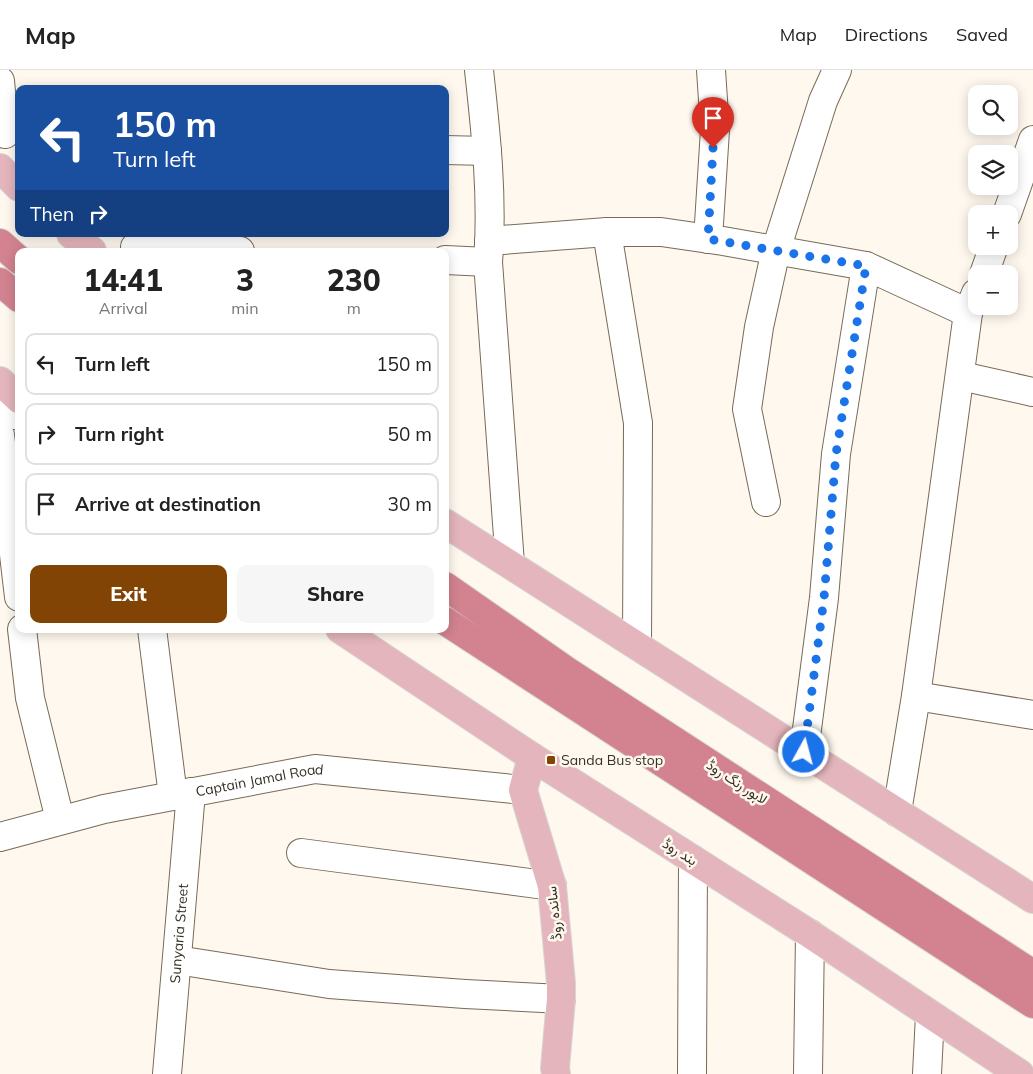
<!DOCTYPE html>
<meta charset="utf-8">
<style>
body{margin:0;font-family:Mulish,Vazirmatn,sans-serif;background:#f6f6f6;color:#222;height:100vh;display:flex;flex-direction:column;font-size:19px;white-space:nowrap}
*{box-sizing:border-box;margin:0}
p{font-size:16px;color:#767676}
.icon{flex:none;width:28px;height:28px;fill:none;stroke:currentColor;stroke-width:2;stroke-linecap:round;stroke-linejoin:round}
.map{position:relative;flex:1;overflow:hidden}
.side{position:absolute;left:15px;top:178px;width:434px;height:385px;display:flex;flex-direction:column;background:#fff;border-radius:10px;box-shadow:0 2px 12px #0003}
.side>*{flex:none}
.top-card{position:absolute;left:15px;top:15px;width:434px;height:152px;border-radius:10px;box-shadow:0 2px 12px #0003;background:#1a4fa0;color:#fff;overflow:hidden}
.controls{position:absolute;left:968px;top:15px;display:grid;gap:10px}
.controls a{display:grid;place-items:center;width:50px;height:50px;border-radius:10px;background:#fff;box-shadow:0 2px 12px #0003;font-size:25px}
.pin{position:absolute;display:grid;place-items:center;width:42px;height:42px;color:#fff;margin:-51px -21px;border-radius:50% 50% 50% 0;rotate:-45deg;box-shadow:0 0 5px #0007}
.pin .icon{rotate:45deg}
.me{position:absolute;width:55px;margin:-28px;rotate:7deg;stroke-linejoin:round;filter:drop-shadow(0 0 4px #0008)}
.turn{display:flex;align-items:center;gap:18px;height:105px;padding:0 15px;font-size:22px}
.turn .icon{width:65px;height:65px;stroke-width:2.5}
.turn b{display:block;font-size:35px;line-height:42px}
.then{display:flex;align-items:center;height:48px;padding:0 15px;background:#0003;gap:10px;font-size:19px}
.eta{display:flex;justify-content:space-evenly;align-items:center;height:85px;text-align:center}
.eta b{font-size:30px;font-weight:800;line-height:35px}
.button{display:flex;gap:10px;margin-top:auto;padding:10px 15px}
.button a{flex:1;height:58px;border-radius:10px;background:#824404;color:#fff;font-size:20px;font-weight:800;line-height:58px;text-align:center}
.button a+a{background:#f6f6f6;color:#222}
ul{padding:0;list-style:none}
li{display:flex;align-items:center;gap:15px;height:62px;margin:0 10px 8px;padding:0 5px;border:2px solid #e0e0e0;border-radius:10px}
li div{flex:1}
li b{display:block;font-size:19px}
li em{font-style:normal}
header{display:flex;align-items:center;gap:30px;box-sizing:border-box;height:70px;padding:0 25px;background:#fff;border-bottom:1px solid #e0e0e0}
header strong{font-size:24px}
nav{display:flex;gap:28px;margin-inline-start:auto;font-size:18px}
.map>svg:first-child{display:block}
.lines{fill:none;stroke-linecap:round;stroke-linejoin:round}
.minor-casing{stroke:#786b54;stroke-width:30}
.major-casing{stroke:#d7d6d4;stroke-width:30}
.highway-casing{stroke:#d7d6d4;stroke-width:30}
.minor{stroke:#fff;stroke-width:28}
.major{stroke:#e4b5bc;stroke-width:28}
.highway{stroke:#d2838f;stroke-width:28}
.route{stroke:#1a73e8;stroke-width:9;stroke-dasharray:0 16.2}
.poi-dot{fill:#824404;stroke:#fef8ee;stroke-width:2}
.labels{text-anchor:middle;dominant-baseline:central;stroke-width:5;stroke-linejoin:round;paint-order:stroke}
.poi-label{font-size:14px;fill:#363127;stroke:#fef8ee;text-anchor:start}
.street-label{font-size:14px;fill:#363127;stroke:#fef8ee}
</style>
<header>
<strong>Map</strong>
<nav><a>Map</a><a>Directions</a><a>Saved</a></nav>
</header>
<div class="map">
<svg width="1033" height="1004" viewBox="0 0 1033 1004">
<rect width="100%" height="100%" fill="#fef8ee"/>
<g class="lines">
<defs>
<g id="minor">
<path d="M479 0C486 64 493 128 488 192L510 494"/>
<path d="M0 11 5 64"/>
<path d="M445 80 487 81"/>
<path d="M1007 144 1033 70"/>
<path d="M607 162 638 353 637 575"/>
<path d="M708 169 715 60 711 0"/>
<path d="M489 171 607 162H661L723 171 866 196 968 243"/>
<path d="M135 177 240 181"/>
<path d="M445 190 488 192"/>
<path d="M984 204 994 176"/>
<path d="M961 306 1033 322"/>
<path d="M0 345H19"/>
<path d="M0 365 19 527"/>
<path d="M766 432 747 339 759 257 776 180 823 31 837 0"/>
<path d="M22 559 30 628 60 750"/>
<path d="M152 559 173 726"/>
<path d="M916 626 968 243 976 223"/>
<path d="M804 682 824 528 836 384 866 196"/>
<path d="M897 742 916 626 1033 645"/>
<path id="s1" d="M0 767 104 739 315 699 523 720"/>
<path d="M301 783 552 816"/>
<path d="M177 890 329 914 465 924 561 929"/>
<path id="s2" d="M167 1004 191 722"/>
<path d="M692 1004 693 790"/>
<path d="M808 1004 810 864"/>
<path d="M927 1004 930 945"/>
</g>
<g id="major">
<path d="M0 98 19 117"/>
<path d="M71 164 92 181"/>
<path d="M0 311 19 329"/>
<path d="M445 453 1033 829"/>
<path d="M340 559 532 687 810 864 1020 1004"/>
<path d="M532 687 523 720 552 816 561 913V929L555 998 556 1004"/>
</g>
<g id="highway">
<path d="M0 173 19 190"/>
<path d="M0 212 19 228"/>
<path d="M445 516 567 601 1033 904"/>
<path d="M445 551 1033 934"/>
</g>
</defs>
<use href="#minor" class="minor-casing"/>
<use href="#major" class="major-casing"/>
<use href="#highway" class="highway-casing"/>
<use href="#minor" class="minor"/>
<use href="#major" class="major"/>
<use href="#highway" class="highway"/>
</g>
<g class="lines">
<path class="route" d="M713 78 708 169 866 196 836 384 824 528 804 682"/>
</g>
<rect class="poi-dot" x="546" y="685" width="10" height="10" rx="2.5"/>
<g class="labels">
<g class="poi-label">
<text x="561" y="690">Sanda Bus stop</text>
</g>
<g class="street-label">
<text stroke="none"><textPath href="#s1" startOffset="266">Captain Jamal Road</textPath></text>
<text transform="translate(737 712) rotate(33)">لاہور رنگ روڈ</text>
<text transform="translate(680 782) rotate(32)">بند روڈ</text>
<text transform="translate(554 843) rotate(-96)">ساندہ روڈ</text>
<text stroke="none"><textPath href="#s2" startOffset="141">Sunyaria Street</textPath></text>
</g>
</g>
</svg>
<div class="controls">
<a><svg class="icon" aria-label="search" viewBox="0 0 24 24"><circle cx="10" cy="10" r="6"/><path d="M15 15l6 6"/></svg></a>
<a><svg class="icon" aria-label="layers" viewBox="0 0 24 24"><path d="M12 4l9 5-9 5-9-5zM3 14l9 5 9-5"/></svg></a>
<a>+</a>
<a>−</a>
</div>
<div class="pin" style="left:713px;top:78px;background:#d93025"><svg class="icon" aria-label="arrive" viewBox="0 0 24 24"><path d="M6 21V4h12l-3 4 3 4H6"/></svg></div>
<svg class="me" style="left:804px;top:682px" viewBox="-20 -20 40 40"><circle r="17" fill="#1a73e8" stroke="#fff" stroke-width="3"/><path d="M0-11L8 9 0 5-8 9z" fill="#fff"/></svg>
<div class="top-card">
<div class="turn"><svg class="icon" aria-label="left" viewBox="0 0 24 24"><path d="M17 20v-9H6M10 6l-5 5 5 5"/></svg><div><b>150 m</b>Turn left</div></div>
<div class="then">Then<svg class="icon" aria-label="right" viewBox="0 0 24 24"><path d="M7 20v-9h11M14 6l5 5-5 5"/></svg></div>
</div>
<section class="side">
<div class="eta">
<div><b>14:41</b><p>Arrival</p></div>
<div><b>3</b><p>min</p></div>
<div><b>230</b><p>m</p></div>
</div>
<ul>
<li><svg class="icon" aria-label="left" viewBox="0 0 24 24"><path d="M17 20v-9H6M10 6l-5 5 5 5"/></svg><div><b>Turn left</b></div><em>150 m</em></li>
<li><svg class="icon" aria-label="right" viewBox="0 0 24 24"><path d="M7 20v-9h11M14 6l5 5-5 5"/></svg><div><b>Turn right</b></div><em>50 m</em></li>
<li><svg class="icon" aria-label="arrive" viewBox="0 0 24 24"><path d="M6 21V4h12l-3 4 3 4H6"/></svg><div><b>Arrive at destination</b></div><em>30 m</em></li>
</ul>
<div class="button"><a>Exit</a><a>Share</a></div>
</section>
</div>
